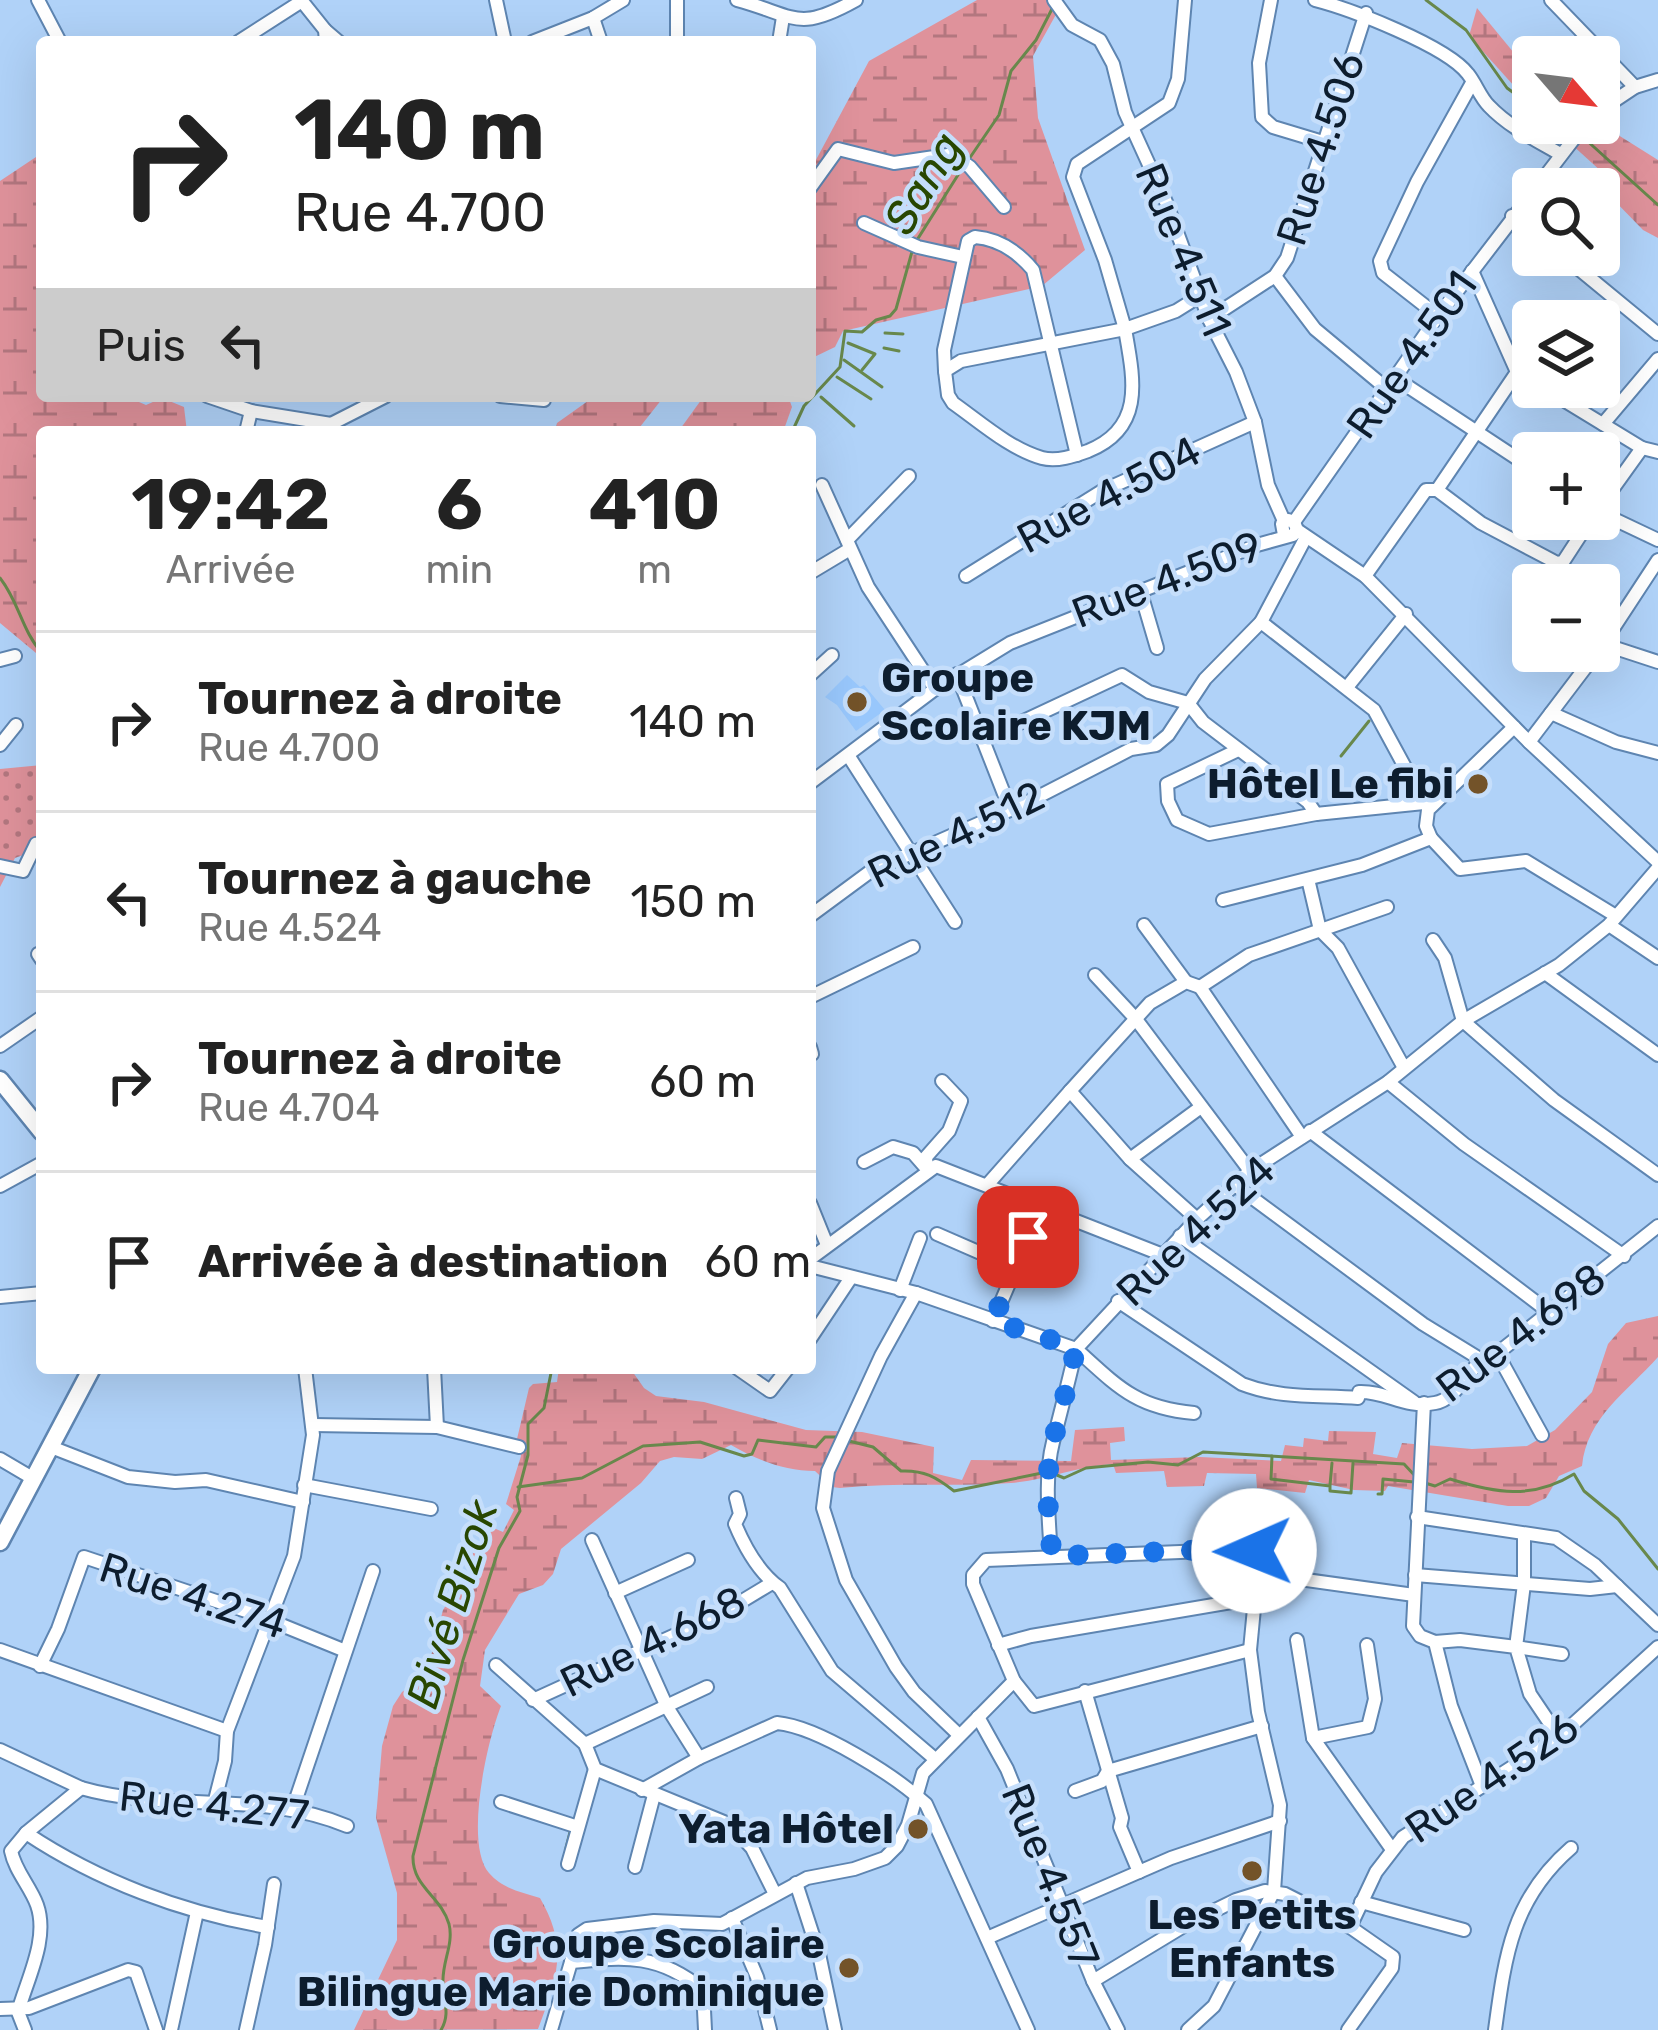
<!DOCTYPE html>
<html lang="fr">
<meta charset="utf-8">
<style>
body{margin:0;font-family:Rubik,sans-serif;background:#f2f2f2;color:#222;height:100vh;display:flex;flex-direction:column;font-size:45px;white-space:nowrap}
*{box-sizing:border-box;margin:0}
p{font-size:39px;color:#767676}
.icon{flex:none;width:66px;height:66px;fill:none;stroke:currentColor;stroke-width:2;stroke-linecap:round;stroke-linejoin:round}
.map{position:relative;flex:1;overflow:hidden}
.details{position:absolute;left:36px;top:426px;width:780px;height:948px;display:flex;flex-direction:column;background:#fff;border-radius:12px;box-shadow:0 12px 48px #0002}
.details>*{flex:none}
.banner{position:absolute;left:36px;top:36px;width:780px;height:366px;border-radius:12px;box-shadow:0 12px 48px #0002;background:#fff;color:#222;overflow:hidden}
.needle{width:78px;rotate:118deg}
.controls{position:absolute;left:1512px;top:36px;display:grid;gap:24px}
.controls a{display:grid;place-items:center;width:108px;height:108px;border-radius:12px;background:#fff;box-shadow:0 12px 48px #0002;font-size:60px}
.pin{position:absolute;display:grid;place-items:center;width:102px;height:102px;color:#fff;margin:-51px;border-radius:24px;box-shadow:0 6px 18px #0006}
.me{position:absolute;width:132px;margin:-66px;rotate:269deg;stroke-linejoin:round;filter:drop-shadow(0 0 9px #0008)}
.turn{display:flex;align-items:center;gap:42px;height:252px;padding:0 60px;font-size:54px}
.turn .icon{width:156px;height:156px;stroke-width:2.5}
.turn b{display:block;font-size:84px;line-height:102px}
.then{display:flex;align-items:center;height:114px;padding:0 60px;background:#0003;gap:24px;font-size:45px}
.eta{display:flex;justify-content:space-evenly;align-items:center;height:204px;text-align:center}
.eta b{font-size:72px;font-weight:700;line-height:84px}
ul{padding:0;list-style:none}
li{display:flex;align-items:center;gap:36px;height:180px;padding:0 60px;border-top:3px solid #e0e0e0}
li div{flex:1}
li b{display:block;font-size:45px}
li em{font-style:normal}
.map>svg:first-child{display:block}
.built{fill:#98c7fc}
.grass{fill:url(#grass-dots)}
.wetland{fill:url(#wetland-marsh)}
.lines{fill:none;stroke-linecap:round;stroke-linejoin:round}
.stream{stroke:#68884c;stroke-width:3}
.minor-casing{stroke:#5e85b1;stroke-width:16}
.highway-casing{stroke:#5e85b1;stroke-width:21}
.minor{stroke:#fff;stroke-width:12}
.highway{stroke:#fff;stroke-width:16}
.route{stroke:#1a73e8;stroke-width:21;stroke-dasharray:0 37.8}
.poi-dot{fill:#735329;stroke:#c5defb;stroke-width:4.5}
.labels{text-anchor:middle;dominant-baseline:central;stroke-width:9;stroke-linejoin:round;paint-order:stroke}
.street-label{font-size:42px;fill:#0d1d2e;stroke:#c5defb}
.poi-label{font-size:42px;font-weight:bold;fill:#0d1d2e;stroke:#c5defb;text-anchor:end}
.water-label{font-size:45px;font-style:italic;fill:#284701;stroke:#c5defb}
</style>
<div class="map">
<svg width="1658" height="2030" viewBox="0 0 1658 2030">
<defs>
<pattern id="grass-dots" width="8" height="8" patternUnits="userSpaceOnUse" patternTransform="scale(3)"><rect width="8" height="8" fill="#df929b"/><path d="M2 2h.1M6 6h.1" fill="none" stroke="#b3777f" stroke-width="1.8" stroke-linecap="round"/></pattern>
<pattern id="wetland-marsh" width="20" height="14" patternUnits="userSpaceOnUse" patternTransform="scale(3)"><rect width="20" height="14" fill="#df929b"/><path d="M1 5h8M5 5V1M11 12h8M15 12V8" fill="none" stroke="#b3777f"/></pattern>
</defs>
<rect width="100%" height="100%" fill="#b0d2f8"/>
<path class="built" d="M847 675 860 687 864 685 885 710 856 731 837 705 825 697Z"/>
<path class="grass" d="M42 765V848L15 858 0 887V769Z"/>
<g class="wetland">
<path d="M977 0H1064L1033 56 1038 118 1085 250 1042 286 843 331 835 347 810 359V171L869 61Z"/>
<path d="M1477 8 1533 76V107L1469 36Z"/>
<path d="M1548 123H1599L1658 160V238L1643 230 1608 194 1614 183Z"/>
<path d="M42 153V396H125L146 405 162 398 184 407 187 432H42V658L0 623V181Z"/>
<path d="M595 396H660L662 399 636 432H555L557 423Z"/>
<path d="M704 396H788L792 407 783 432H678Z"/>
<path d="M1658 1316V1357C1627 1392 1587 1417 1582 1466L1559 1476 1546 1498 1529 1506H1508L1388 1486 1385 1491 1354 1490 1309 1480 1305 1493 1257 1488 1256 1474 1207 1473 1204 1486 1167 1487 1164 1471 1116 1473 1113 1464C1077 1466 1048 1480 1011 1483 955 1487 897 1482 840 1488L832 1487 815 1471C784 1471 757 1460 731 1445L702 1459 674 1457 660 1461 641 1483 561 1549 553 1574 543 1585 519 1594 485 1650 480 1686 501 1706C487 1741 464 1844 489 1873 503 1889 521 1892 540 1898 569 1948 557 1978 538 2029L354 2030 397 1940V1893L376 1818 382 1746 393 1706 402 1692 426 1675 443 1610 466 1573H477L480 1567 472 1555 489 1526 503 1532 514 1510 506 1504 521 1456 517 1439 529 1388 533 1384 557 1382 559 1368H630L644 1388 656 1396 704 1402 806 1430 862 1432 934 1447 933 1473 962 1480 971 1460 1071 1461 1075 1430 1124 1427 1125 1441 1110 1443 1111 1460 1200 1457 1281 1461 1285 1445 1303 1447 1304 1438 1328 1441 1329 1431 1376 1432 1373 1454 1397 1458 1402 1443 1472 1449 1527 1446 1555 1430 1592 1392 1608 1344 1626 1323Z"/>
</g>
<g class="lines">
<g class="stream">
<path d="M1426 0 1466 30 1507 88 1533 107"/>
<path d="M1562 123 1576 132"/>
<path d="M1584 138 1658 205"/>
<path d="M969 159 999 115 1011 71 1036 40 1053 7"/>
<path d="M917 240 963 167"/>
<path d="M885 333 903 334"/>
<path d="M848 343 875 354 862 370"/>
<path d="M884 348 899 351"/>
<path d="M844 360 882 387"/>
<path d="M837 377 871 399"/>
<path d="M821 397 854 426"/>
<path d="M792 432 804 406 840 367 845 331 862 332 876 320 890 316 896 309 913 248"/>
<path d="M0 578C19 602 22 631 42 653"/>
<path d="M1341 756 1369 721"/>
<path d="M849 1441 873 1447 901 1471C924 1470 936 1477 954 1491L1042 1473"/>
<path d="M1272 1456 1271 1479 1330 1486V1491L1351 1493 1353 1463"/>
<path d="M1052 1473 1064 1478 1086 1468 1148 1462 1178 1465 1203 1452 1404 1464 1417 1478"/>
<path d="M1425 1483 1435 1486 1450 1479C1495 1493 1532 1500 1574 1474L1584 1491 1618 1519 1658 1569"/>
<path d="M1330 1485 1332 1463"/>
<path d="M518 1487 582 1478 643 1446 700 1442 744 1456 752 1454 758 1440 816 1447 825 1437H840"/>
<path d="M1378 1494H1382L1383 1479 1414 1482"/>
<path d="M566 1848 570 1832"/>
<path d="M441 2030C451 2013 443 2001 443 1982 442 1962 454 1944 449 1924 441 1896 412 1887 413 1856L463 1660 499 1548 520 1511 517 1497 528 1455V1424L544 1408 552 1368"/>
</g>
<defs>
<g id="minor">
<path d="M38 0 60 42"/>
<path d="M301 0 325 30 326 42"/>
<path d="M496 0 505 42"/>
<path d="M677 0V42"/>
<path d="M737 0C796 16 797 33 856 0"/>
<path d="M1054 0 1072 25 1100 40 1113 64 1125 112 1166 202 1209 319 1236 372 1255 422 1268 485 1284 521"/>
<path d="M1185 0 1178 79 1169 103 1077 164 1073 177 1105 260 1125 329 1176 311 1200 296"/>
<path d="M1271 0 1259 63 1262 117 1273 127 1326 143"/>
<path d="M1315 0C1350 9 1447 46 1468 74 1476 84 1480 97 1489 106 1509 127 1536 140 1560 154"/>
<path d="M1551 0 1635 87"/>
<path d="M593 18 601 42"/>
<path d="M325 30 339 42"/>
<path d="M238 42 302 1"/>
<path d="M532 42 593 18 623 0"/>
<path d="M779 42 783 17"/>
<path d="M1599 111 1635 87 1658 80"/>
<path d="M810 188 838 149 894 163 948 155 956 157 970 167 1004 207"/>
<path d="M1512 216 1533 232"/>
<path d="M864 223 918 247 963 257"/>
<path d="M1562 255 1658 334"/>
<path d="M1472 271 1517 372 1533 382"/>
<path d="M1275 276 1315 329 1387 389"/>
<path d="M1438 316 1383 273 1380 261 1417 182 1472 83"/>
<path d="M1209 319 1275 276 1287 258 1366 13"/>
<path d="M1125 329C1134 380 1145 428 1088 451 1074 456 1057 462 1042 458 1010 449 980 422 953 403L948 395 945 371 961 361Z"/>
<path d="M945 371 944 350 968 241 975 237C1000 239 1018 252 1033 270L1077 455"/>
<path d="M1395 378 1533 469"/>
<path d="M1542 387 1642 448 1658 452"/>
<path d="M207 396 251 411 331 424 334 432"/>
<path d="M500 396 544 400"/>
<path d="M331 424 386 396"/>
<path d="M1603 424 1658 359"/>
<path d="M246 432 251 411"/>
<path d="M822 485 868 587 935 689"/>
<path d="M1437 490 1481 523 1557 563 1563 562 1591 519"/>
<path d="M1599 508 1642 448"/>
<path d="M1599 512 1658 540"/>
<path d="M1294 522 1438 316 1586 123"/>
<path d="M1297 530 1365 576 1529 742 1658 862"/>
<path d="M1306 537 1261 622 1374 710 1425 804"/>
<path d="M847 540 909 476"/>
<path d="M810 573 850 549"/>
<path d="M966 576 1102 491 1255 422"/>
<path d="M1365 576 1426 490H1437L1517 372"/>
<path d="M1140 590 1157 648"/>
<path d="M1603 644 1658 662"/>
<path d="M1599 650 1658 560"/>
<path d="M0 660 15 656"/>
<path d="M957 674 1010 809"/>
<path d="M810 675 832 655"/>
<path d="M1348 686 1406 614"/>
<path d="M1551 713 1616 742 1658 753"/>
<path d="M983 740 1122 675 1149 692 1188 703 1203 722 1308 802 1316 814 1424 803"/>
<path d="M1529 742 1598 651"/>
<path d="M0 745 16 725"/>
<path d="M1238 750 1167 784 1168 801 1177 820 1209 834 1316 814"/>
<path d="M848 755 955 922"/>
<path d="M810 783 935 689 1010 643 1257 545 1293 535 1297 530 1294 522 1288 520 1282 524 1284 535"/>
<path d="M1431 838 1460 869 1526 861 1616 916"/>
<path d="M0 866 23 871 36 844 42 846"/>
<path d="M1308 879 1320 930 1338 948 1403 1066"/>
<path d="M1223 900 1362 865 1431 838 1426 826 1428 810 1514 727"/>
<path d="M810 916 871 871 1028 802 1131 749 1156 745 1168 735 1205 679 1261 622"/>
<path d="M1144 925 1186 982"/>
<path d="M1609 925 1658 958"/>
<path d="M1433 940 1445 958 1463 1021 1554 1100 1658 1175"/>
<path d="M38 954 42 960"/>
<path d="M1545 973 1658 1055"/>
<path d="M1095 975 1135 1018 1250 1171"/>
<path d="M810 997 913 947"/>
<path d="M0 1046 42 1017"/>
<path d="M810 1047 812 1054"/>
<path d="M1388 1082 1464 1144 1624 1256"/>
<path d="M1070 1091 1150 1003 1186 982 1200 987"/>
<path d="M1310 1131 1549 1312"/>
<path d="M1302 1137 1200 987 1249 955 1387 907"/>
<path d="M1130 1159 1201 1107"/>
<path d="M864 1162 893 1147 913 1153 927 1169 926 1157 949 1131 961 1101 942 1081"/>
<path d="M988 1184 1070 1091 1130 1159 1197 1219"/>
<path d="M1235 1185 1423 1324 1480 1359"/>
<path d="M0 1186 42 1163"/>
<path d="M810 1203 827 1245"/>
<path d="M937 1234 1015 1268"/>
<path d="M1180 1236 1414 1402"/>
<path d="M810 1259 936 1166 1163 1255"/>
<path d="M810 1266 916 1293 1076 1349 1197 1219 1250 1171 1388 1082 1463 1021 1559 965 1609 925 1658 868"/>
<path d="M900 1290 920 1238"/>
<path d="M916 1293 881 1356 828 1471 823 1508 846 1580 896 1667 914 1692 959 1735"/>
<path d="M0 1297 42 1293"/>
<path d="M1118 1301 1242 1384C1281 1399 1318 1395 1358 1398L1359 1392C1387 1391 1404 1409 1435 1403 1461 1398 1467 1362 1494 1356L1658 1226"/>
<path d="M993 1321 1042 1206"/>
<path d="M810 1339 850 1279"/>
<path d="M1494 1356 1504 1366 1542 1435"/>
<path d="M434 1368 437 1427"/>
<path d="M737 1368 770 1391 788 1368"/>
<path d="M1424 1403 1413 1626 1420 1636 1435 1642 1451 1706 1482 1786"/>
<path d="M313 1425 437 1427 519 1447"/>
<path d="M51 1447 128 1477 175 1482 206 1480 303 1502"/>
<path d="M0 1459 34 1479"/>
<path d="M304 1485 431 1509"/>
<path d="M736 1498 740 1514 735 1524C745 1548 759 1573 780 1588L832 1671 935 1759"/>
<path d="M1417 1517 1556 1538 1595 1565 1658 1625"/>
<path d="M1524 1534V1584L1516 1647 1562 1654"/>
<path d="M592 1540 667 1707 699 1758"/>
<path d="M1051 1556C1049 1520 1044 1477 1053 1442 1061 1411 1069 1380 1076 1349 1117 1386 1136 1408 1194 1413"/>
<path d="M1256 1573 1414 1595"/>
<path d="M1415 1575 1590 1589 1617 1586"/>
<path d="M615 1593 688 1560"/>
<path d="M1297 1640 1313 1738 1391 1848"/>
<path d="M1435 1642 1460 1640 1516 1647 1530 1694 1559 1737"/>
<path d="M998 1645 1031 1636 1255 1598"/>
<path d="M0 1650 227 1731"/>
<path d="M496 1665 585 1744 595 1769 731 1825 752 1848 775 1894"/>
<path d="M40 1666 58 1629 84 1557 252 1613 343 1650"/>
<path d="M1014 1681 973 1584V1575L986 1560 1253 1549 1255 1598 1250 1650 1258 1712 1280 1805 1274 1891 1214 2006 1188 2030"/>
<path d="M1085 1691 1122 1818 1120 1827 1139 1872"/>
<path d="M533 1700 719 1615 772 1583"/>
<path d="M978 1717 1007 1769 1093 1981 1118 2030"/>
<path d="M1313 1738 1368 1727 1375 1699 1367 1645"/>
<path d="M585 1744 707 1687"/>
<path d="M0 1750 81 1788 26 1833 11 1851C15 1871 30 1886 37 1905 49 1939 27 1979 18 2012L25 2030"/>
<path d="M81 1788C168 1813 262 1790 347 1826"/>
<path d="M642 1790 699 1758 777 1723C819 1727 895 1776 926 1804L1028 2030"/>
<path d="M1075 1791 1102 1781 1108 1771 1262 1726"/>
<path d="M501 1802 578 1827"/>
<path d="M214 1804 225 1761 227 1731 294 1556 313 1435 305 1368"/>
<path d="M293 1808 373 1571"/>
<path d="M26 1833C98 1881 183 1913 268 1927"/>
<path d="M568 1864 595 1769"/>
<path d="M635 1867 654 1795"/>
<path d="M796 1883 819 1954 835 2030"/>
<path d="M1361 1902 1464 1930"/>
<path d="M732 1918 757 1977 770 2030"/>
<path d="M1350 1927 1376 1872 1403 1837 1559 1737 1658 1647"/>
<path d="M987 1938 1171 1858 1280 1821"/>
<path d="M571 1962 578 1935 587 1929 654 1921 722 1924 807 1878 854 1869 885 1858 897 1846 908 1825 923 1773 1014 1681 1034 1706 1250 1650"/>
<path d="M1093 1981 1187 1924 1236 1900 1265 1891 1285 1894 1350 1927 1393 1957 1392 1968 1348 2030"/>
<path d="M0 2009 29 2008 128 1970 136 1972 156 2030"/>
<path d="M171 2030 197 1912"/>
<path d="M246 2030 265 1945 274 1884"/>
<path d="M551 2030 571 1962C625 1957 658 1953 703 1990L705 2030"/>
<path d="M1495 2030C1505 1956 1512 1899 1571 1848"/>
</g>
<g id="highway">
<path d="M0 1080 42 1132"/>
<path d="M0 1542 92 1368"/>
</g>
</defs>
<use href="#minor" class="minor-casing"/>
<use href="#highway" class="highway-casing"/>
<use href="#minor" class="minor"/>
<use href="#highway" class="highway"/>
</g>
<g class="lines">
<path class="route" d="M1028 1237 993 1321 1076 1348C1069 1380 1061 1411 1053 1441 1044 1478 1049 1520 1052 1556L1250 1548 1254 1551"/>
</g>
<g class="poi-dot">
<circle cx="857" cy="702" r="12"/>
<circle cx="1478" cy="784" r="12"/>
<circle cx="918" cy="1829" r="12"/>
<circle cx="1252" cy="1871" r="12"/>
<circle cx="849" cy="1968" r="12"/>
</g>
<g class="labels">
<g class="street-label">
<text transform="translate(1321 149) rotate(-72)">Rue 4.506</text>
<text transform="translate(1183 250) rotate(67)">Rue 4.511</text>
<text transform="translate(1412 355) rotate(-55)">Rue 4.501</text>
<text transform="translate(1109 495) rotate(-28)">Rue 4.504</text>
<text transform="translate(1167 580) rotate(-21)">Rue 4.509</text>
<text transform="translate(956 835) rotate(-26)">Rue 4.512</text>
<text transform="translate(1196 1231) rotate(-43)">Rue 4.524</text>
<text transform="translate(1521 1333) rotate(-37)">Rue 4.698</text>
<text transform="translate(193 1596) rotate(18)">Rue 4.274</text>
<text transform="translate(653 1642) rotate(-26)">Rue 4.668</text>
<text transform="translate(1492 1778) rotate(-34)">Rue 4.526</text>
<text transform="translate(214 1806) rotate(6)">Rue 4.277</text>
<text transform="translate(1050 1876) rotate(68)">Rue 4.557</text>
</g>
<g class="poi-label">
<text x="881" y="678" text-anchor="start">Groupe<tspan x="881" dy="48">Scolaire KJM</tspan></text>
<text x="1454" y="784">Hôtel Le fibi</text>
<text x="894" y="1829">Yata Hôtel</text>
<text x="1252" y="1915" text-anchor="middle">Les Petits<tspan x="1252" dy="48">Enfants</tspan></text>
<text x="825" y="1944">Groupe Scolaire<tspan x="825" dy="48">Bilingue Marie Dominique</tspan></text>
</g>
<g class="water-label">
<text transform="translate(923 183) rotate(-59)">Sang</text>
<text transform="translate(452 1604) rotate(-73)">Bivé Bizok</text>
</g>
</g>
</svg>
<div class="controls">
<a><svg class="needle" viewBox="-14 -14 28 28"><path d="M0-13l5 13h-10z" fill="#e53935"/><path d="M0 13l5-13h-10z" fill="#767676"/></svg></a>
<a><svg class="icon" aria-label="search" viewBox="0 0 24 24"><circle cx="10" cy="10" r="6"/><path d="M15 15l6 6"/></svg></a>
<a><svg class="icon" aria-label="layers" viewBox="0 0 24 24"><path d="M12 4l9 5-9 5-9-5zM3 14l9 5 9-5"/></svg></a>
<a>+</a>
<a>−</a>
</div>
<div class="pin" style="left:1028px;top:1237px;background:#d93025"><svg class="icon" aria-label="arrive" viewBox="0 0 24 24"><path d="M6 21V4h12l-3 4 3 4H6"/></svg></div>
<svg class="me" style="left:1254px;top:1551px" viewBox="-20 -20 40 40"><circle r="19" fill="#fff"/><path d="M0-13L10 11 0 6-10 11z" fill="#1a73e8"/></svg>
<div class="banner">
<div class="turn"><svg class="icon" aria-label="right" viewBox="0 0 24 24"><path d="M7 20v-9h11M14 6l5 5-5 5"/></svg><div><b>140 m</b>Rue 4.700</div></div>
<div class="then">Puis<svg class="icon" aria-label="left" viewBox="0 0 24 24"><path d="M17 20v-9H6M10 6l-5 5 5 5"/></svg></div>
</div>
<section class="details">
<div class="eta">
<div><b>19:42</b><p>Arrivée</p></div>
<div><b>6</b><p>min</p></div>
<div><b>410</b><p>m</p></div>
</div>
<ul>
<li><svg class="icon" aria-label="right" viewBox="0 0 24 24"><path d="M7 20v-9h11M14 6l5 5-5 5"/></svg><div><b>Tournez à droite</b><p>Rue 4.700</p></div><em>140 m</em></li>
<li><svg class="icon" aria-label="left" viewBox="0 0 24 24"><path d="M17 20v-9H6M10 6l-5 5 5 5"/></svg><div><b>Tournez à gauche</b><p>Rue 4.524</p></div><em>150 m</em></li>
<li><svg class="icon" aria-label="right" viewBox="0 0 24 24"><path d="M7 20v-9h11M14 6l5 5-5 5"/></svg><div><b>Tournez à droite</b><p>Rue 4.704</p></div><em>60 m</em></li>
<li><svg class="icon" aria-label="arrive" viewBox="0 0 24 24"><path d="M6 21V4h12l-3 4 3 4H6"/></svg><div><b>Arrivée à destination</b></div><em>60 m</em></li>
</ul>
</section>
</div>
